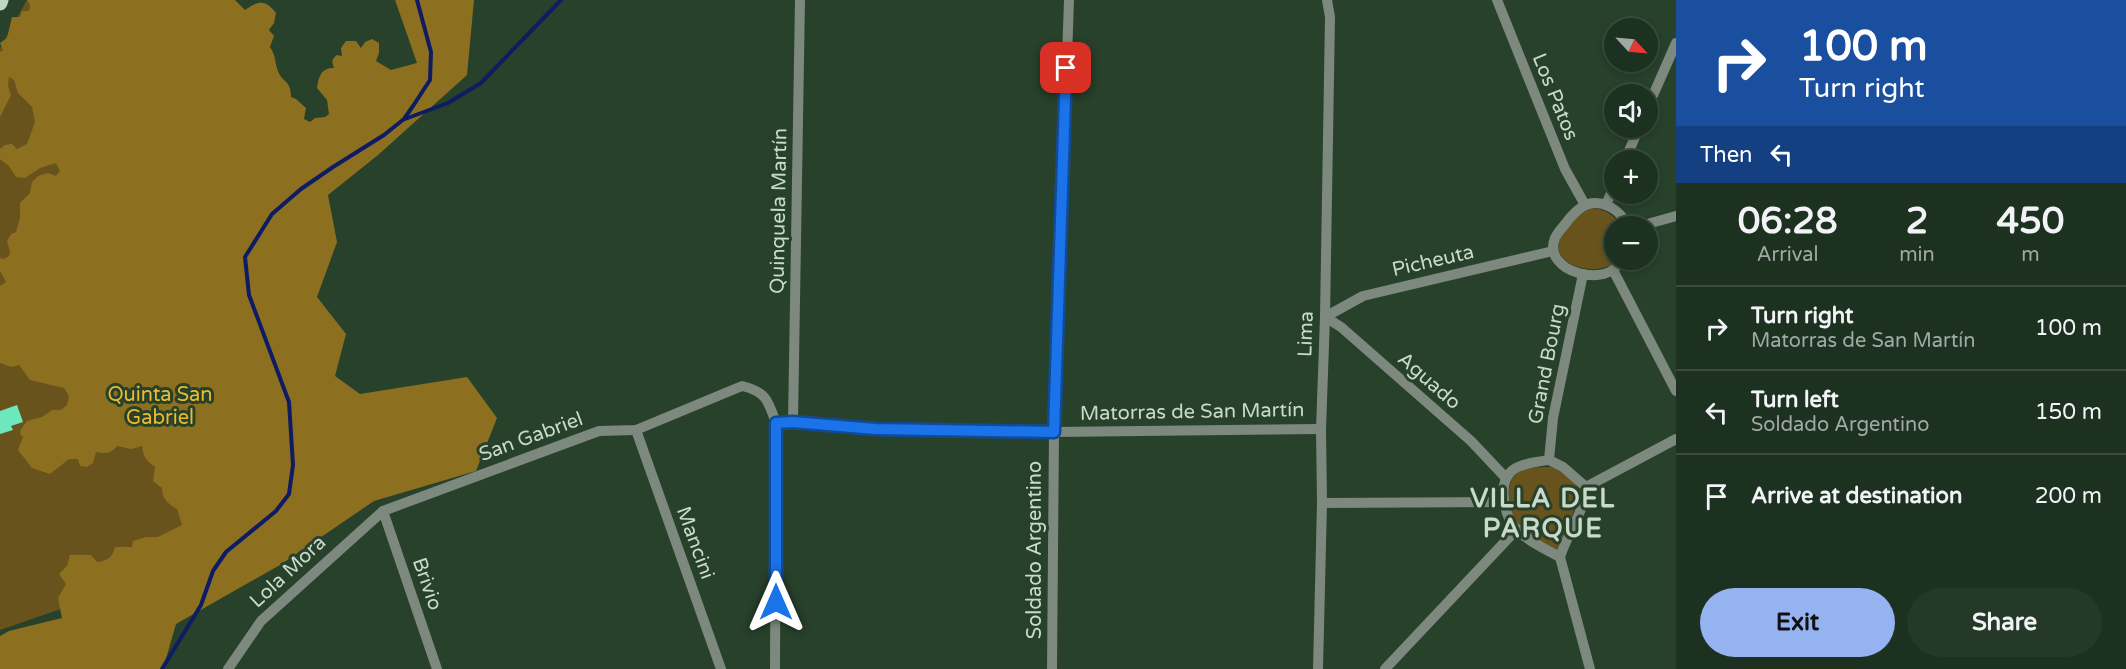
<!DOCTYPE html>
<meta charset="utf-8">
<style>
body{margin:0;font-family:"Varela Round",sans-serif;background:#253929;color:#f1f3f6;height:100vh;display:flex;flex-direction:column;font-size:22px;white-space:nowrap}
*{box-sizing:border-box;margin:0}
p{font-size:20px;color:#a0a9a5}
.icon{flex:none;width:33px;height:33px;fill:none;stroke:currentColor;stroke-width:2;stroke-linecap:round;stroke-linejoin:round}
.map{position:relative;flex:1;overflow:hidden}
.details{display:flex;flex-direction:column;background:#1d3120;width:450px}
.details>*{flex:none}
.guide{background:#1a4fa0;color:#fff;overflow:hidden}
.needle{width:39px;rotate:116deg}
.tools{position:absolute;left:1604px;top:18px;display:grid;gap:12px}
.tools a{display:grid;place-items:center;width:54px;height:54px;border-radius:50%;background:#1d3120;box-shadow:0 3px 9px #0003,0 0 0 2px #3b4c3e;font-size:30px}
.pin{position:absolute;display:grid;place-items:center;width:51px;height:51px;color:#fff;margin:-26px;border-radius:12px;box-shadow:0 3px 9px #0006}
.me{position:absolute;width:66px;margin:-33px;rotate:0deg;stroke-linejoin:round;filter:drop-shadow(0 0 4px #0008)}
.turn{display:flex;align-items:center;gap:21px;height:126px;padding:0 24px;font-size:27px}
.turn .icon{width:78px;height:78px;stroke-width:2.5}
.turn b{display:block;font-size:42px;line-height:51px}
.then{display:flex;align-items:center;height:57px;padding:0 24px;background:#0003;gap:12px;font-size:22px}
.eta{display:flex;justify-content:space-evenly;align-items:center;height:102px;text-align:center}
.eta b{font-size:36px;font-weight:700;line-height:42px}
.button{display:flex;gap:12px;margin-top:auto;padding:12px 24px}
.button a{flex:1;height:69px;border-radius:36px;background:#95b2f1;color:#111;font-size:24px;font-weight:700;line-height:69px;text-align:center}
.button a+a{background:#253929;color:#f1f3f6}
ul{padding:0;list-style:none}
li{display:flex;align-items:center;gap:18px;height:84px;padding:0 24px;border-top:2px solid #3b4c3e}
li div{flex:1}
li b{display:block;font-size:22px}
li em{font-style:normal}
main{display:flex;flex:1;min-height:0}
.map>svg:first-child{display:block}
.green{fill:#68531c}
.forest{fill:#8d6f20}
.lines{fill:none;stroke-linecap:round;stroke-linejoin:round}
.stream{stroke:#0e1c64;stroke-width:4}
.building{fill:#6fe7bc}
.minor{stroke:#7d897e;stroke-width:10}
.major{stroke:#bed8c0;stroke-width:15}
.route-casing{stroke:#114b97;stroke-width:15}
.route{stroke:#1a73e8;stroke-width:10}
.labels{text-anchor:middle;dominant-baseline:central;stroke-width:6;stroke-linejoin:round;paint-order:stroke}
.street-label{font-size:20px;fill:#c9d9cb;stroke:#27412b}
.park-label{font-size:20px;fill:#edbb2b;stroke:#27412b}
.district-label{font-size:26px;font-weight:bold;letter-spacing:1.5px;fill:#c9d9cb;stroke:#27412b}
</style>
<main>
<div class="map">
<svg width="1676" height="669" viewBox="0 0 1676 669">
<rect width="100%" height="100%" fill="#27412b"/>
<g class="green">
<path d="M27 0H161L374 501 0 630V48Z"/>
<path d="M1592 208C1605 209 1614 215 1621 226H1614V260H1617C1605 275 1565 271 1559 251 1554 233 1577 214 1592 208Z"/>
<path d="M1551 467C1564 472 1576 481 1581 495L1556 551C1545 544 1530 537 1521 527 1513 520 1509 507 1509 497 1507 469 1527 467 1551 467Z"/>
</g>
<path class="forest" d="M27 0H235L245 10C259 0 266 0 276 13L274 23 269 30 274 36 270 47C277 58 274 61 278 71 282 83 291 79 291 97L296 99 306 108 304 119 310 122 315 118 325 117 329 114 327 100 317 88C319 76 321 68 334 68 332 62 331 59 337 55L342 56 341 48 346 41H356L361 48 365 42 372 39 379 43V53L376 61 391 70 417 63 395 0H474L467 75 378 155 328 195 337 242 317 297 346 334 335 376 360 394 467 377 497 418 476 471 374 501 280 565 176 624 163 669H0V636L9 631 62 618 58 598 66 584 59 574 67 566 70 555H91L97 562C107 561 113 557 115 547H132L133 541 146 537H158L182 525 177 509C168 504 162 499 162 488L153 481 155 467C146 461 143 456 142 446L131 449 117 446C111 454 105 454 96 452L93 463 87 467 80 466 78 459H69L50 474 32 468 18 450 23 437 20 434 21 429 27 421 42 417 52 410H61L67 405 69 396 64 388 30 380 19 365 11 367 0 363V286L6 282 0 271V258L4 259 9 256 10 251 7 241 11 234 16 232 20 218V203L30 193 32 182 38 176 48 173 56 176 60 171 56 163 40 168 25 178 16 177 9 166 0 159V149L5 145 12 144 17 149 27 144 35 122 32 107 18 93 14 80 9 77 8 86 11 95 0 117V52L3 50 0 43 7 38 12 17H20L22 11H29L30 5Z"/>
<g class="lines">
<g class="stream">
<path d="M405 119 448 103 481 83 561 0"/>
<path d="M162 669 201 605 213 571 226 552 276 511 289 494 293 465 289 402 249 295 245 257 272 214 301 189 333 167 384 135 404 119 413 106 430 80 431 52 417 0"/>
</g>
</g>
<path class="building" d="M17 405 23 422 11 426 13 430 0 434V411Z"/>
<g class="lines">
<g class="minor">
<path d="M1497 0 1565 169 1585 205"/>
<path d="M1647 109 1676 43"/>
<path d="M1625 160 1639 128"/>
<path d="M1606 205 1614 186"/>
<path d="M1640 226 1676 216"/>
<path d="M1621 260C1609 290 1541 272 1555 238 1558 231 1565 225 1569 219 1576 211 1585 202 1596 203 1611 204 1622 214 1628 226"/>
<path d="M1613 270 1676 391"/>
<path d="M1325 317 1341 327 1471 441 1505 477"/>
<path d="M1325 317 1363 296 1553 251"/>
<path d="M793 422 800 0"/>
<path d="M776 423 793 422 875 429 1054 432 1321 429"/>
<path d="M636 430 721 669"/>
<path d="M1549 460 1563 467 1586 487C1585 511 1567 534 1560 557 1545 549 1528 541 1516 529 1509 521 1505 510 1504 499 1500 466 1522 464 1549 460Z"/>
<path d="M1549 460 1553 418 1583 274"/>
<path d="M1586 487 1676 439"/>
<path d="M1322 503 1504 502"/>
<path d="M383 511 437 669"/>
<path d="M1560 557 1590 669"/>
<path d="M228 669 261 621 383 511 599 431 636 430 742 386C767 392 768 401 776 423L775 669"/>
<path d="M1052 669 1054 432 1069 0"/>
<path d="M1318 669 1322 503 1321 429 1325 317 1330 17 1327 0"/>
<path d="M1385 669 1517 529"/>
</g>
<path class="major" d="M0 3 1 0"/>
</g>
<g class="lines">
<defs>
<path id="route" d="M776 602V423L793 422 875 429 1054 432 1066 68"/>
</defs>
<use href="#route" class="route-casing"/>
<use href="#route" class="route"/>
</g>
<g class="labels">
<g class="street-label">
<text transform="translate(1555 97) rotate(68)">Los Patos</text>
<text transform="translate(779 211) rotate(-89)">Quinquela Martín</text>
<text transform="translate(1433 261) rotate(-13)">Picheuta</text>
<text transform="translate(1306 334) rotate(-88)">Lima</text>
<text transform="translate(1547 364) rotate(-79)">Grand Bourg</text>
<text transform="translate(1429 381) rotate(41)">Aguado</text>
<text transform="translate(1192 412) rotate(-1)">Matorras de San Martín</text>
<text transform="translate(531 437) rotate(-20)">San Gabriel</text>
<text transform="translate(695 543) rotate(70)">Mancini</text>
<text transform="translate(1035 550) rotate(-90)">Soldado Argentino</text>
<text transform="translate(288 572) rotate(-43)">Lola Mora</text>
<text transform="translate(427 584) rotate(71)">Brivio</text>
</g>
<g class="park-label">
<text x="160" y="395">Quinta San<tspan x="160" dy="23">Gabriel</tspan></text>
</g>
<g class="district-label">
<text x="1543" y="498">VILLA DEL<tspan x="1543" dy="30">PARQUE</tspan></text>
</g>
</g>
</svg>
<div class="tools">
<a><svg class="needle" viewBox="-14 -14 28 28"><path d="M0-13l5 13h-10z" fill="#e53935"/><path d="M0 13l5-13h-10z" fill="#a0a9a5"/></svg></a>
<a><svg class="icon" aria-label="sound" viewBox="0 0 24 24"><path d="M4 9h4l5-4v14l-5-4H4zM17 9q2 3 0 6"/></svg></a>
<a>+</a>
<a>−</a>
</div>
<div class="pin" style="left:1066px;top:68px;background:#d93025"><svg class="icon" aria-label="arrive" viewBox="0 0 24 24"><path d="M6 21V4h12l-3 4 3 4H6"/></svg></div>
<svg class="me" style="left:776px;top:602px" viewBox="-20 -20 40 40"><path d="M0-17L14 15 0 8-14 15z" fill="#1a73e8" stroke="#fff" stroke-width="4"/></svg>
</div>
<section class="details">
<div class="guide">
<div class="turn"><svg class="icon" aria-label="right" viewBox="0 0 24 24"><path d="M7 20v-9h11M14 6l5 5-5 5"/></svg><div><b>100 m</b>Turn right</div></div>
<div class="then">Then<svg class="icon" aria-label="left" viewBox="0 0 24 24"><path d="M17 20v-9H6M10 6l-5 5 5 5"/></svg></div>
</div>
<div class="eta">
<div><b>06:28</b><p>Arrival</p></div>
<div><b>2</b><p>min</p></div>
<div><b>450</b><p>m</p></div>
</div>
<ul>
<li><svg class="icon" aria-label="right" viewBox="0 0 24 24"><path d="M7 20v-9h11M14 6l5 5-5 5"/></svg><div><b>Turn right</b><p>Matorras de San Martín</p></div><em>100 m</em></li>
<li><svg class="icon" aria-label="left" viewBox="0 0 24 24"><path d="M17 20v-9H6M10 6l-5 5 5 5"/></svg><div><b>Turn left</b><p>Soldado Argentino</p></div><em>150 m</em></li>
<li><svg class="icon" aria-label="arrive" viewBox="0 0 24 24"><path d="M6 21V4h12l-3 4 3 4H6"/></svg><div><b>Arrive at destination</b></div><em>200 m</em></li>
</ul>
<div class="button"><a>Exit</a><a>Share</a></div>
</section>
</main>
